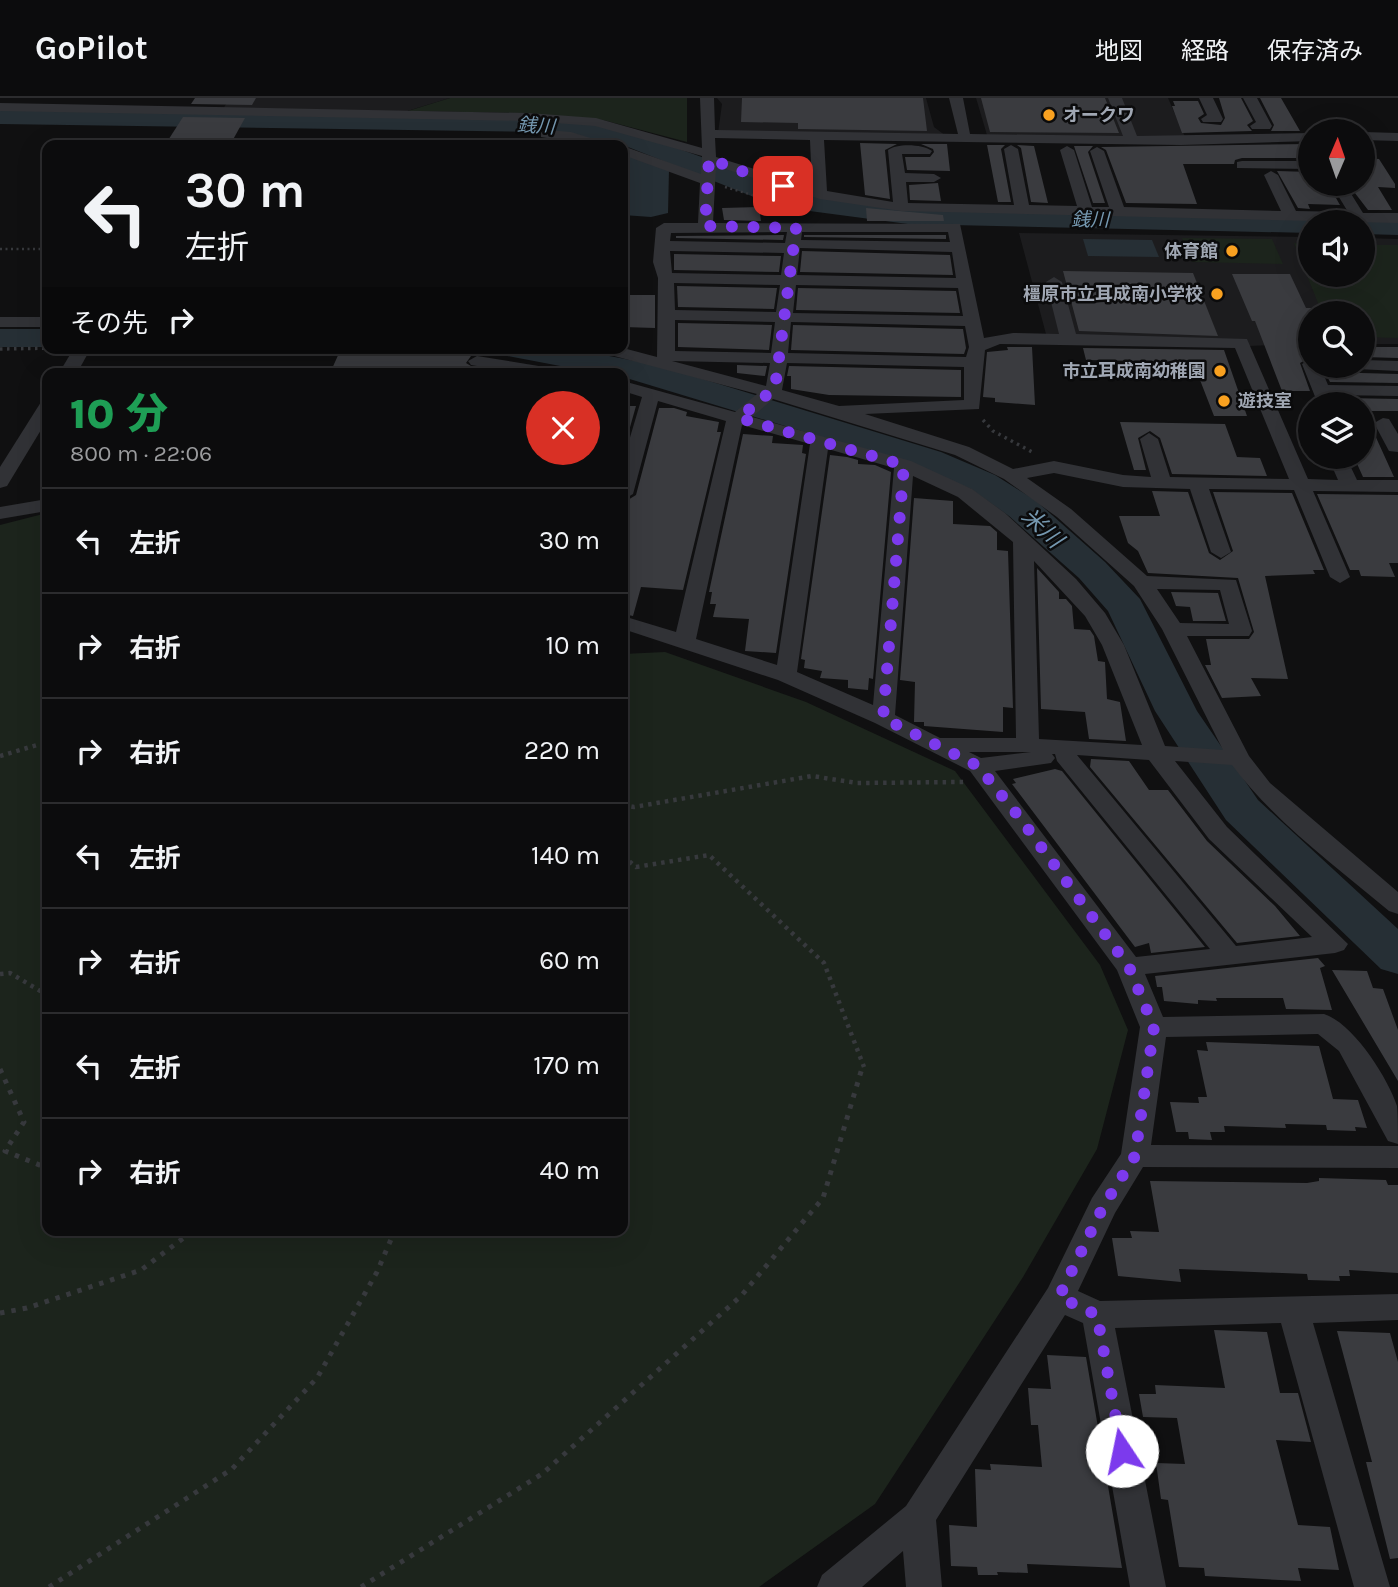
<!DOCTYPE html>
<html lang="ja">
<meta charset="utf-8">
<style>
body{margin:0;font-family:Karla,"Noto Sans JP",sans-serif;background:#1a1a1b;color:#f1f3f6;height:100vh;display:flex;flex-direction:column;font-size:26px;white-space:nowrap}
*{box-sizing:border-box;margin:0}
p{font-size:23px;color:#9a9b9d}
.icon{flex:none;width:38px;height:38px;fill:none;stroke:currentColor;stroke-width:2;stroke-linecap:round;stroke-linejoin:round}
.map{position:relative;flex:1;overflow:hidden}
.sheet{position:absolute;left:42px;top:270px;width:586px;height:868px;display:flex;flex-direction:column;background:#0c0c0d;border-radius:14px;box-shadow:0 7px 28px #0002,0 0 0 2px #2c2c2e}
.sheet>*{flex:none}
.top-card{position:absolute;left:42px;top:42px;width:586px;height:214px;border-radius:14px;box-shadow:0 7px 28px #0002,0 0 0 2px #2c2c2e;background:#0c0c0d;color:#f1f3f6;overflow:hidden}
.needle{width:46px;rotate:2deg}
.buttons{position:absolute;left:1298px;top:21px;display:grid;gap:14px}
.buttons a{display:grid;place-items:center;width:77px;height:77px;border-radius:50%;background:#0c0c0d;box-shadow:0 7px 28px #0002,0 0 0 2px #2c2c2e;font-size:35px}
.pin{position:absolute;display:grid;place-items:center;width:60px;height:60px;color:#fff;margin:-30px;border-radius:14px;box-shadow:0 4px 10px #0006}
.me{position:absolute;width:77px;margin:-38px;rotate:349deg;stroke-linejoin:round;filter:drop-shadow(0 0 5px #0008)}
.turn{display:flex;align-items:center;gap:24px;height:147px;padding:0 28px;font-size:32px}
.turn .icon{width:91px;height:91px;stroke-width:2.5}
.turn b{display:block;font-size:49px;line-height:60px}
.then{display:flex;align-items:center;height:66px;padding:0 28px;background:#0003;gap:14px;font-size:26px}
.round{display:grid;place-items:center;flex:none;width:74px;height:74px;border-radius:37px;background:#1a1a1b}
.summary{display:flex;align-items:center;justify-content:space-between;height:119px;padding:0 28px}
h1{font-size:42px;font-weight:800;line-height:52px;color:#1e9e55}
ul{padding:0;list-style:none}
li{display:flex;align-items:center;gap:21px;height:105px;padding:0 28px;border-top:2px solid #2c2c2e}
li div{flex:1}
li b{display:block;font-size:26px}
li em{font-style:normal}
header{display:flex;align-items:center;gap:42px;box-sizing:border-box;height:98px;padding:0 35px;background:#0c0c0d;border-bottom:2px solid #2c2c2e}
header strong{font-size:33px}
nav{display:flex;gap:38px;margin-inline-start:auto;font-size:24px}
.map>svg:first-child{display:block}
.built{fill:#1c1c1e}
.green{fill:#1c241c}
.water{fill:#262f35}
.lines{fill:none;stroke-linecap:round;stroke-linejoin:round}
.stream{stroke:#262f35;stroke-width:4.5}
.river{fill:#262f35;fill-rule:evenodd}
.building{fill:#3a3b3f}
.path-far3{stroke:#37393d;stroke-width:2.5;stroke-dasharray:2 3.5;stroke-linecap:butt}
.path-far2{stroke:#37393d;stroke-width:3.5;stroke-dasharray:2.5 4.5;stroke-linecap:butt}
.path-far1{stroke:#37393d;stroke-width:4.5;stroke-dasharray:3.5 5;stroke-linecap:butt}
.path{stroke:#37393d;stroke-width:5;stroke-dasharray:4.5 7;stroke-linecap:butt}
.minor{fill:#313236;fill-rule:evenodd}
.route{stroke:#7c3aed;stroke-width:12;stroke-dasharray:0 21.6}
.poi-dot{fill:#f9a120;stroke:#0b0b0c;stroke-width:2.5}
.labels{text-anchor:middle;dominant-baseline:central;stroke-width:5;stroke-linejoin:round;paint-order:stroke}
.far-poi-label{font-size:18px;font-weight:bold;fill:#a0a7b3;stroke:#0b0b0c;text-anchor:end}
.far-water-label{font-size:19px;font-style:italic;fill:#7598b0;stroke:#0b0b0c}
.water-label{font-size:23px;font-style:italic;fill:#7598b0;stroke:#0b0b0c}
</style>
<header>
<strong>GoPilot</strong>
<nav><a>地図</a><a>経路</a><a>保存済み</a></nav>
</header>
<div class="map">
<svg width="1398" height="1489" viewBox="0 0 1398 1489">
<rect width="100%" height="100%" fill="#101011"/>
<g class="built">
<path d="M230 0H450L404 14 223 11Z"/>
<path d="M717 0H926L934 29 946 38 718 35 722 6Z"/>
<path d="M976 0H1168L1186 41 987 37Z"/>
<path d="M1019 135 1311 139V177H1363V140L1398 141V246H1363V215H1311L1290 246 1249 248 1046 236Z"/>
</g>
<g class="green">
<path d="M450 0H687V44L603 22 522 15 408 13Z"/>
<path d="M1182 140 1272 141 1283 166 1192 164Z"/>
<path d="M1294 145 1311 146V177H1363V147H1398V240L1363 239V215H1322Z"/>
<path d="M47 415V1132H623V556L665 554 806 604 955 673 1100 867 1128 932 1097 1051 1023 1179 875 1406 759 1489H0V427Z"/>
</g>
<g class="water">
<path d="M623 56 669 71 668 115 651 119 623 117Z"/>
<path d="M1083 141 1152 142 1159 159 1088 158Z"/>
</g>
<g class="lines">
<path class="stream" d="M717 71 718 75"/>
<g class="river">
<path d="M0 10 547 18 593 24 649 40 804 96 908 110 1311 119 1323 124H1311V135L908 126 802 112 759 101 623 47 547 34 0 26Z"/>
<path d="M1363 120 1398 121V137L1363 136V124H1352Z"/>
<rect x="0" y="231" width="47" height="18"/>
<path d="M497 250H567L657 267 941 354 995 377 1035 402 1105 464 1140 501 1197 613 1258 702 1398 831V876L1381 871 1226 722 1155 613 1108 513 1079 480 1009 418 971 391 917 368 623 279V275H597L513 259 502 257Z"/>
</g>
</g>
<g class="building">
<path d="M195 0H256L252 7 191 6Z"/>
<path d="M742 0H923L927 33 798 31V25L741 24Z"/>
<path d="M981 0H1105L1119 35 990 34Z"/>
<path d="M1219 0H1241L1253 23 1247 27 1252 33 1182 35 1172 8H1175L1173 3H1198L1204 16 1198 20 1201 25 1221 27 1225 20Z"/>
<path d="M1260 0H1281L1300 33H1271L1274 27Z"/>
<path d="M183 19 245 20 230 47H165Z"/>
<path d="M860 45 897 46 885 52 890 101 865 97Z"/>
<path d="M921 46H947L950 73 907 72 905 59H930L934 54 933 51Z"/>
<path d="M1308 46 1311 60H1242L1235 62 1234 66H1183L1197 106 1126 105 1106 52 1101 49Z"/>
<path d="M987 47H1005L1001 51 1011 104H998Z"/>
<path d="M1017 47 1034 48 1048 105 1031 104 1021 50Z"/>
<path d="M1093 48 1088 54 1105 105H1093L1074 48Z"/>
<path d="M1363 60 1379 61 1395 86V90L1378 89 1392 112H1368L1348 86H1363Z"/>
<path d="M1277 73 1311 74V86H1328L1340 107 1308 106 1310 111 1298 110Z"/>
<path d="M938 85 941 103 910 102 909 87Z"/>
<path d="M759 109 761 123 724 122 722 110Z"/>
<path d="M866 110 943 117 944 123H867Z"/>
<path d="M784 137 783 142 676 140V138Z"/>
<path d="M804 137H946V141L804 139Z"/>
<path d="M802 153 950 157 953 177 800 174Z"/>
<path d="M674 156 781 158 779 174 674 172Z"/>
<path d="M1063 173 1193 175 1218 238 1079 233Z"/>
<path d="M1232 176H1290L1306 210H1311V259L1300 265 1310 293H1282L1255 223H1252Z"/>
<path d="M677 188 777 190 774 211 678 209Z"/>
<path d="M798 190 956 193 960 215 796 212Z"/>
<path d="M623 197H655V230L623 229Z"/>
<path d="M678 225 772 227 769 252 678 249Z"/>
<path d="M793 227 963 231 966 250 964 256 791 252Z"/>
<path d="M1007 249H1032L1035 307 995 304V300L983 299 987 254 1008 252Z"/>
<path d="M1363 249H1398V260L1363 259Z"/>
<path d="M1083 250 1224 252 1247 318H1214L1193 264 1086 262Z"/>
<path d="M340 253 471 258 466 265 476 271V275H330Z"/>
<path d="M737 267 767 268 765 278 737 275Z"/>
<path d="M789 268 961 272V299L829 297 791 291V278H787Z"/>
<path d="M1325 274 1398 276V285L1330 284Z"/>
<path d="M1346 300 1398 301V313H1364L1394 379H1363L1354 359H1363V306H1349Z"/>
<path d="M623 308H636L623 354Z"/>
<path d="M659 310H674L687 314 686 318 719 324 717 334H721L683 492 641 489 633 518 623 516V405L636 397Z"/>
<path d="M1120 324 1225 326 1237 359 1260 360 1267 378 1172 376 1160 340 1150 333 1138 340 1146 372H1134Z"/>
<path d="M743 336 773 338 772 345 803 347 802 355 806 356 776 555 745 553 749 521 713 519 716 506H710L712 494H709Z"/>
<path d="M830 357 847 359 858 362V366L875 367 891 374 873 581 869 580 868 592 848 590V582L820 580 822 573 804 570 805 562 801 561Z"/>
<path d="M1152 393 1188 394 1209 455 1220 462 1233 453 1213 394 1292 395 1324 472H1313L1315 476 1265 478 1288 581 1251 580 1261 598 1222 600 1205 567H1211L1206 541H1249L1254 534 1238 480 1148 475 1138 453 1128 445 1119 418H1160Z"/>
<path d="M1317 396 1398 397V465H1389L1395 479 1361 478 1359 472H1350Z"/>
<path d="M914 400 953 403V426L990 428 997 434V452L1008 453 1013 610 1003 609V634L924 628V624H914L915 584 900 582Z"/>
<path d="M1037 470 1059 494V501H1066L1072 508 1074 531 1090 532 1094 538 1098 563 1105 564 1107 601 1120 604 1126 643 1089 641 1085 614 1041 611Z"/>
<path d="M1171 494 1218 495 1226 523H1193L1190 509 1176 508Z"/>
<path d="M1091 661 1129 663 1149 692H1168L1207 743 1275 808 1300 838 1237 845 1090 669Z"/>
<path d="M1055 671 1062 673 1205 849 1151 855 1149 845 1135 849 1012 686 1016 685 1013 681Z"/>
<path d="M1318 860 1325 868 1320 870 1332 912 1286 911 1283 900H1216L1217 903 1198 902V906L1164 903 1162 889H1157L1155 878Z"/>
<path d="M1332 872 1367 873 1373 890 1383 891 1398 932V983Z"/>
<path d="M1206 944 1319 948 1333 1001 1358 1002 1367 1030 1355 1029 1356 1033 1327 1032 1326 1027 1285 1026 1286 1030 1224 1028 1225 1034H1210L1212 1042 1189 1041 1188 1034H1176L1170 1004 1199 1005 1198 999H1207L1197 952 1208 953Z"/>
<path d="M1319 1080 1386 1082 1388 1087H1398V1175L1349 1172 1350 1178H1339L1340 1183 1308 1182 1307 1176 1179 1171 1181 1184 1118 1178 1112 1140H1132L1130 1133 1159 1134 1150 1083 1307 1085 1319 1083Z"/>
<path d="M1214 1232 1267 1234 1280 1295H1298L1311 1344 1276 1342 1298 1427 1330 1429 1339 1472 1298 1470 1301 1483 1205 1478 1204 1470 1179 1469 1168 1402 1161 1401 1156 1365 1185 1366 1177 1320 1143 1319 1139 1296H1156L1155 1287 1225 1290Z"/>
<path d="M1337 1233 1390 1235 1398 1264V1460L1390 1461 1366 1364H1372Z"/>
<path d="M1047 1257 1086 1259 1122 1470 1027 1466 1028 1475 997 1474 998 1477H978L977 1469 951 1468 949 1427 977 1429 975 1371 991 1372 990 1366 1042 1369 1038 1327H1031L1028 1290 1051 1291Z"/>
</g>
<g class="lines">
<g class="path-far3">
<path d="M725 89 801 111"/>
<path d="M0 151H47"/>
</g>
<g class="path-far2">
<path d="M245 250H248"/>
<path d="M360 250 460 256"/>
<path d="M0 251 59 250"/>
<path d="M569 272 587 275"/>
<path d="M983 322 993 333 1034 355"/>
</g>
<g class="path-far1">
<path d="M0 658 47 644"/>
<path d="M623 707 634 709 812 678 857 685 964 684"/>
<path d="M623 758 636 769 709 757 824 865 864 969"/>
<path d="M0 876 10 875 47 897"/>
</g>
<g class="path">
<path d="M0 971 24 1024 5 1053 47 1070"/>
<path d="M0 1215 27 1210 141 1172 194 1132"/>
<path d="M49 1489 232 1371 317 1280 377 1174 395 1132"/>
<path d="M361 1489 542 1376 741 1198 823 1100 863 967"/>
</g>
<g class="minor">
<path d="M700 0H714L715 32 958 36 949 0H963L970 36 1123 38 1108 0H1122L1137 38 1311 35V43L1181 47 824 42 827 93 893 104 888 52C897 45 923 46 932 53L930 56H902L905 75 934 76 941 80 934 84H906L908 105 1014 107 1004 51 1011 47 1018 51 1029 107 1077 108 1060 52 1067 48 1074 52 1092 109H1109L1090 53 1097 49 1104 53 1124 109 1281 113 1264 77 1271 73 1278 77 1296 113 1348 114 1331 86H1345L1363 115H1398V125L901 113 820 101 716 68 713 125 960 126 984 240 1013 235 1059 236 1046 184 1054 179 1062 184 1076 236 1247 241 1308 381 1338 382 1328 359H1346L1357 382H1398V394L1313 393 1350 479 1340 485 1330 479 1294 392 1209 391 1231 454 1221 460 1211 454 1190 391 1123 389 1054 375 1027 380 1071 411 1147 478 1236 482 1252 533 1249 538H1187L1249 658 1270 685 1398 794V816L1389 813C1334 767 1275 724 1232 667L1175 663 1227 729 1348 846 1344 852 1335 855 1145 876 1163 919 1324 916C1353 925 1388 980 1397 1008 1398 1019 1398 1035 1398 1046L1388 1043 1339 953 1318 936 1166 939 1151 1047 1398 1048V1070L1143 1069 1115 1115 1078 1193 1100 1203 1398 1196V1222L1313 1225 1390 1489H1354L1281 1225 1115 1230 1166 1489H1130L1083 1225 1065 1217 936 1422 942 1489H906L903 1453 862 1489H817L822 1477 906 1408 1048 1190 1092 1100 1121 1056 1140 929 1117 872 970 673 875 625 778 582 623 531V518L676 534 726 323 658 303 633 396 623 402V363L642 299 623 293V283L735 314 757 296 599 254 597 250H623L657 259 658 180 653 164 656 130 664 125H698L700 85 623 57V48L701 76 702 58 595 28 528 23 0 13V5L528 15 596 20 702 50ZM715 40 810 42 812 89 716 59ZM787 134 785 145 670 143 671 135ZM802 134H948L950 144 801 142ZM800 150 952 154 956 180 797 177ZM670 153 784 155 781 177 672 175ZM674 185 780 187 776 214 675 212ZM796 187 958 190 963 218 793 215ZM675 222 775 224 771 255 675 253ZM791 224 965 228 969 249 966 259 788 255ZM1000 246 1235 250 1289 381 1170 379 1158 341 1149 335 1140 341 1151 379 1123 377 1054 363 1013 371 969 349 865 316 979 311 985 252ZM672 263 770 265 766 288ZM787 265 964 269V302L839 308 782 292ZM773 301 955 357 1004 381 1057 419 1134 488 1162 531 1223 652 1165 648 1124 547 1105 515 1076 481 1005 415 972 391 911 363 752 319ZM742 327 810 346 777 567 696 541ZM828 351 894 370 873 607 797 574ZM913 378 958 399 1013 444 1016 640H940L895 617ZM1034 463 1085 518 1102 547 1142 647 1039 641ZM1157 491 1220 492 1229 526 1180 525ZM969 654H1031L981 660ZM1052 656H1055L1057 663 1210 851 1136 859 995 673 1051 665 1055 660ZM1077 657 1149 662 1209 741 1312 839 1236 848Z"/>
<path d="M1199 0H1213L1223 21 1221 24H1203L1201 21 1207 17Z"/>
<path d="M1243 0H1257L1272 28 1270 31H1252L1250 28 1256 24Z"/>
<path d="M546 32 571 34 613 47H591L541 39V33Z"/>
<path d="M1363 34 1398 35V43L1363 42Z"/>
<path d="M1242 63H1311V71L1237 70V64Z"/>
<rect x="0" y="219" width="47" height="10"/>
<path d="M74 250H91L77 275H59Z"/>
<path d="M477 258 551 270 560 275H517L471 267 468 263Z"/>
<path d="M1311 261V268H1320L1328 287 1398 288V298L1332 297 1336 306H1318L1302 266Z"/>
<path d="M1363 262 1398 263V273L1357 271 1355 268H1363Z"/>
<path d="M47 303V322L7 388 0 390V369L41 304Z"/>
<path d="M1383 320 1389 321 1398 336V354L1389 353 1374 325Z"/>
<path d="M47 401V413L0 421V409Z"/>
</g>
</g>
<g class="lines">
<path class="route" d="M783 88 709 61 705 128 796 130 775 290 739 320 904 367 883 620 978 668 1020 720 1129 869 1154 929 1135 1058 1103 1109 1059 1199 1097 1217 1122 1353"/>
</g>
<g class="poi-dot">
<circle cx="1049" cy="17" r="7"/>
<circle cx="1232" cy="153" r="7"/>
<circle cx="1217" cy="196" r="7"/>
<circle cx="1220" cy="273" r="7"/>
<circle cx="1224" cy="303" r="7"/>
</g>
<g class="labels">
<g class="far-poi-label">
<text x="1063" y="17" text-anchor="start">オークワ</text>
<text x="1218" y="153">体育館</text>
<text x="1203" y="196">橿原市立耳成南小学校</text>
<text x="1206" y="273">市立耳成南幼稚園</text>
<text x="1238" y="303" text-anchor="start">遊技室</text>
</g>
<g class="far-water-label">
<text transform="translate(536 28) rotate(4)">銭川</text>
<text transform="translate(1090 122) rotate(1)">銭川</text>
</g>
<g class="water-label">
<text transform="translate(1042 430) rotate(43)">米川</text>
</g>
</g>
</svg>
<div class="buttons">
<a><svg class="needle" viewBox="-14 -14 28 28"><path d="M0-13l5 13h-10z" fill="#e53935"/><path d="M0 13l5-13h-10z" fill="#9a9b9d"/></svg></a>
<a><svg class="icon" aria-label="sound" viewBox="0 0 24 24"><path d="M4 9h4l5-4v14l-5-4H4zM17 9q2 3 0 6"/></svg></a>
<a><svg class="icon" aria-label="search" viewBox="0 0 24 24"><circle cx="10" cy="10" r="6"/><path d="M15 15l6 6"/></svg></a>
<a><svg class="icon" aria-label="layers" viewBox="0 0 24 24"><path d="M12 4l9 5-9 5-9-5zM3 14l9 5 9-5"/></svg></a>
</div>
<div class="pin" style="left:783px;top:88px;background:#d93025"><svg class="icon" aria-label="arrive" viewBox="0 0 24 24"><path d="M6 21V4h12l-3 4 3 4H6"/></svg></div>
<svg class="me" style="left:1122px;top:1353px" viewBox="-20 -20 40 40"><circle r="19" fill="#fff"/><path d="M0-13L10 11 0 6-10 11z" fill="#7c3aed"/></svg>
<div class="top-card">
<div class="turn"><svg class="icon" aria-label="left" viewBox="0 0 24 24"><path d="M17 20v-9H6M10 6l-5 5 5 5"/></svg><div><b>30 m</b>左折</div></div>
<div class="then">その先<svg class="icon" aria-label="right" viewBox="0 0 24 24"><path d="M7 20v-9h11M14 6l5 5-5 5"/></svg></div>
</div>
<section class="sheet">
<div class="summary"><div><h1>10 分</h1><p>800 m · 22:06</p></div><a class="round" style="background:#d93025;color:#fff"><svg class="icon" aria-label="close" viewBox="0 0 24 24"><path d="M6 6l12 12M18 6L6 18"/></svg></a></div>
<ul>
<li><svg class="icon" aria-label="left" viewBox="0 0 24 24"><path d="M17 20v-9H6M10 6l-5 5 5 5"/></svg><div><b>左折</b></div><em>30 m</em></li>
<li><svg class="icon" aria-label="right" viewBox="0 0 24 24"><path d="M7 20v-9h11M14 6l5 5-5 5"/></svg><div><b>右折</b></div><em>10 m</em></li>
<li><svg class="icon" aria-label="right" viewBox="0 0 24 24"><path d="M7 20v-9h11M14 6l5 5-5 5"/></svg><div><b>右折</b></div><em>220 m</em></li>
<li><svg class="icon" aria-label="left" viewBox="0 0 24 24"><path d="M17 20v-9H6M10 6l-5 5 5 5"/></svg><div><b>左折</b></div><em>140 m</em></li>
<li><svg class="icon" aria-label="right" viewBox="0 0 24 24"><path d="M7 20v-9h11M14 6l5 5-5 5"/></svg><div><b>右折</b></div><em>60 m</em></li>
<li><svg class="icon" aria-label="left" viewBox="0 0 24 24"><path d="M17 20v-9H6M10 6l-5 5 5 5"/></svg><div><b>左折</b></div><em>170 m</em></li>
<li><svg class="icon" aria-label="right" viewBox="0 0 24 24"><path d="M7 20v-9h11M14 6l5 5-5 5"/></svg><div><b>右折</b></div><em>40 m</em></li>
</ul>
</section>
</div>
